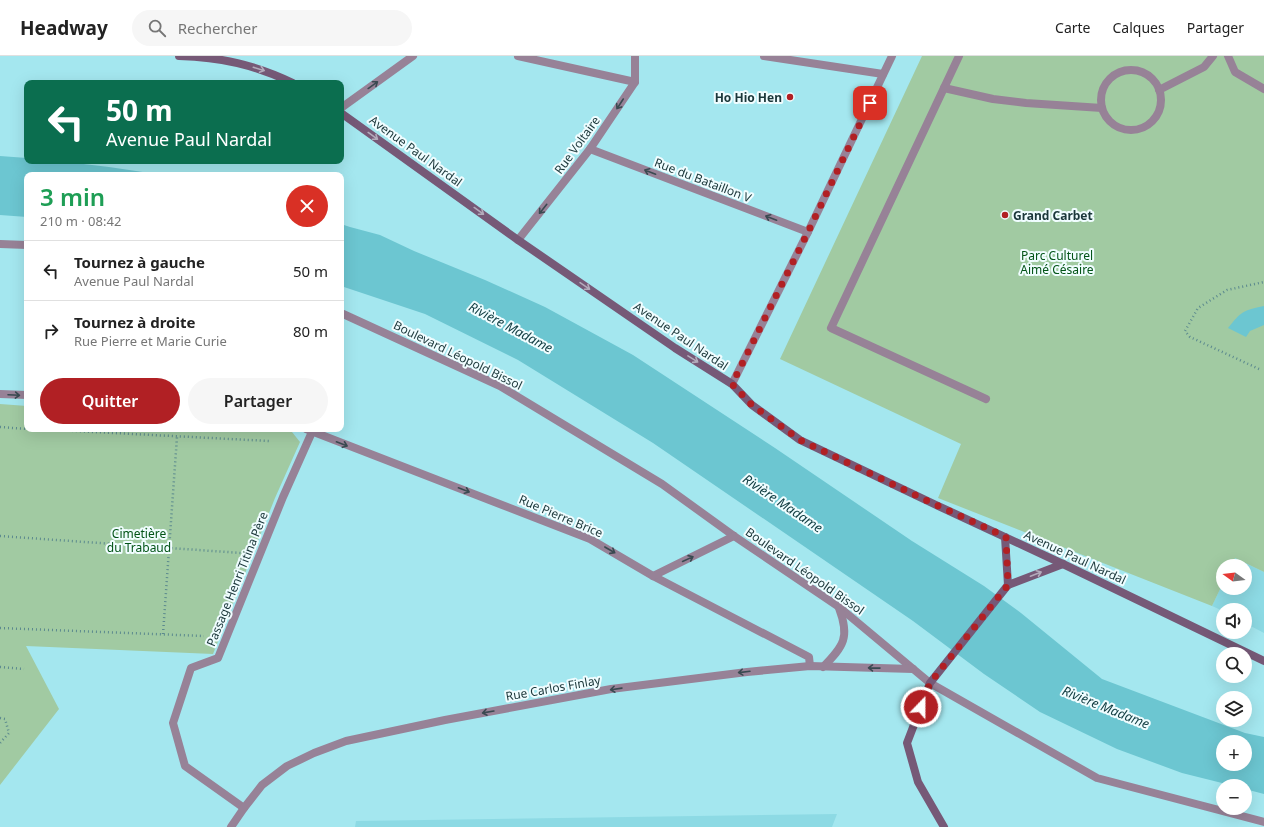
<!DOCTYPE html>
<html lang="fr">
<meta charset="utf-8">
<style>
body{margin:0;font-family:"Noto Sans",sans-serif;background:#f6f6f6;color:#222;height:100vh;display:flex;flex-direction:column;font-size:15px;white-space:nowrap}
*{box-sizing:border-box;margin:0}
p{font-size:13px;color:#767676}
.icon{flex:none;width:22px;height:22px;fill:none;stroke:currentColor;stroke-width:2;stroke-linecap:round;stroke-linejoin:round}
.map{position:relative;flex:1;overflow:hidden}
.drawer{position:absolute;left:24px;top:116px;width:320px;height:260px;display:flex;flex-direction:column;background:#fff;border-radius:8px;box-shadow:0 4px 16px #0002}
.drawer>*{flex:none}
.top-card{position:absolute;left:24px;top:24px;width:320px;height:84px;border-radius:8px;box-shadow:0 4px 16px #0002;background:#0b6e4f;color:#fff;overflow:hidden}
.needle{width:26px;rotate:285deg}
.buttons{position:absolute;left:1216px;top:503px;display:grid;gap:8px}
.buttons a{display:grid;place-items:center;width:36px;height:36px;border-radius:50%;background:#fff;box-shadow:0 4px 16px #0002;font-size:20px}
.pin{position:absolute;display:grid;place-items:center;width:34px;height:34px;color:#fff;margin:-17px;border-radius:8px;box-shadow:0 2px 6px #0006}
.me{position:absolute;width:44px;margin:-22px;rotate:22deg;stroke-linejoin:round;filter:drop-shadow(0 0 3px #0008)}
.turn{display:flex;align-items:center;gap:14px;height:84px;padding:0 16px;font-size:18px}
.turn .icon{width:52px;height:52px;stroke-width:2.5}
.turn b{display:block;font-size:28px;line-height:34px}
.round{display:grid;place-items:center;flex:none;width:42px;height:42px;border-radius:21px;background:#f6f6f6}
.head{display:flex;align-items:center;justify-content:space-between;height:68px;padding:0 16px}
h1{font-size:24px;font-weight:600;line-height:30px;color:#1e9e55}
.button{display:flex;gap:8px;margin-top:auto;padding:8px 16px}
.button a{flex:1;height:46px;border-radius:24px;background:#b12024;color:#fff;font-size:16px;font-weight:600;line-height:46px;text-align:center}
.button a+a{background:#f6f6f6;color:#222}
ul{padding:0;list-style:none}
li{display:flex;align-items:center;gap:12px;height:60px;padding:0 16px;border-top:1px solid #e0e0e0}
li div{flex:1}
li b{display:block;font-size:15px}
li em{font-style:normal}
header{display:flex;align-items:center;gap:24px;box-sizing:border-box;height:56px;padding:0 20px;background:#fff;border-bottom:1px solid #e0e0e0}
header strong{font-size:19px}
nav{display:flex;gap:22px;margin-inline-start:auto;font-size:14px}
.search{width:280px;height:36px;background:#f6f6f6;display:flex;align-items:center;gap:10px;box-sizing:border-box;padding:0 14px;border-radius:22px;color:#767676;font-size:15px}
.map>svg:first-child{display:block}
.built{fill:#8ddae4}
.green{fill:#a1caa2}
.water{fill:#6cc6d1;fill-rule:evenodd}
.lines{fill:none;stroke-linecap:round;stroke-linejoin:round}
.path{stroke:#5b898e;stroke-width:2.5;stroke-dasharray:1 3;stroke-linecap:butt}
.lane{stroke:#978297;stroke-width:8}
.street{stroke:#978297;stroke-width:8}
.secondary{stroke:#765977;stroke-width:8}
.oneway{stroke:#b3abbb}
.oneway2{stroke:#3a4a51}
.route{stroke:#b12024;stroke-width:7;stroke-dasharray:0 12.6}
.poi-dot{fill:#b12024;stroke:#f0fdff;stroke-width:1.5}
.labels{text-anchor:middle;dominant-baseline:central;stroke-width:4;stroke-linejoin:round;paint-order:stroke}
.poi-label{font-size:12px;font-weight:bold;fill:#1b373a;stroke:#f0fdff;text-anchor:end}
.street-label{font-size:12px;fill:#1b373a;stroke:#f0fdff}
.park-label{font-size:12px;fill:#025316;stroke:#f0fdff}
.water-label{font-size:13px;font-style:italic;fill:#103c41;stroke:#f0fdff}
</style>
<header>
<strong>Headway</strong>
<div class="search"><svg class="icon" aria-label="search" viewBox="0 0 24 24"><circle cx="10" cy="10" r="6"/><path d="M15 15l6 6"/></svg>Rechercher</div>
<nav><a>Carte</a><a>Calques</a><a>Partager</a></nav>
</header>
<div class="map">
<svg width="1264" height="771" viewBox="0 0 1264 771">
<rect width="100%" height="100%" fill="#a4e7ef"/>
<g class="built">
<path d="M1235 502 1264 516V577L1245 567V554H1223V555L1212 550 1223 527V532H1245V510H1232Z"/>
<path d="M837 758 832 771H355L356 765Z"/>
</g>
<g class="green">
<path d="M922 0H1264V516L1235 502 1232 510H1223V527L1212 550 938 442 961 388 780 303Z"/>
<path d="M0 348 27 350V373H287L292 376 300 386 275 442 213 598 26 590 59 653 0 729Z"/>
</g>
<g class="water">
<path d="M0 100 27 102V105H58L109 111 163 119H27V161L0 159Z"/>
<path d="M341 168 350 171 380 179 414 195 485 224 545 251 633 299 775 392 912 485 984 530 1021 557 1102 623 1245 677 1264 681V738L1245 733V730H1234L1182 717 1117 693 1040 656 984 618 913 565 653 387 518 304 425 258 341 230ZM1223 686H1245V708H1223Z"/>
<path d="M1264 250V269L1250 275 1246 281 1228 272C1241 256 1243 254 1264 250Z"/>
</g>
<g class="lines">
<g class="path">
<path d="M1259 313 1190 281 1185 275 1198 252 1227 234 1264 226"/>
<path d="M0 371 27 373"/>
<path d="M36 373 269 385"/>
<path d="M0 480 241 497"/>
<path d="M0 572 204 580"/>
<path d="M163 578 177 381"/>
<path d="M0 611 24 613"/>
<path d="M0 662 5 663 9 677 0 687"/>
</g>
<g class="lane">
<path d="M959 0 831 272 986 343"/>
<path d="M1228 0 1235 16 1264 33"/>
<circle cx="1131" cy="44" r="30"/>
<path d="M944 32 993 43 1026 47 1102 52"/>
<path d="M1159 34 1204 11 1213 0"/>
<path d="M244 752 185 710 173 667 191 612 218 602 283 441 312 376"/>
</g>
<g class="street">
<path d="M518 0 635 26"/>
<path d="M764 0 883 18"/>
<path d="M341 52 413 0"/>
<path d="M590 93 808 176"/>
<path d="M518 184 590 93 635 26V0"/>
<path d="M0 188 27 189"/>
<path d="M341 257 500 330 662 428 734 480 839 551 930 627 1097 722 1264 766"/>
<path d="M732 328 808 176 892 0"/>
<path d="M0 338 27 339"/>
<path d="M306 373 590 483 653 520 809 601 810 610"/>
<path d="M653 520 734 480"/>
<path d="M823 611C844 590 850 581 839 552"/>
<path d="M231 771 244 752 262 729 287 710 314 697 346 685 445 664 611 633 747 616 810 610 913 613"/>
</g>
<g class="secondary">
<path d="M179 0C221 1 255 9 293 27"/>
<path d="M341 57 518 184 675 292 732 328 752 349 800 384 934 448 1063 508 1264 605"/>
<path d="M1005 481 1008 529"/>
<path d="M944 771 918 726 907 687 930 627 1008 529 1063 508"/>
</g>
</g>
<defs><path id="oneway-shaft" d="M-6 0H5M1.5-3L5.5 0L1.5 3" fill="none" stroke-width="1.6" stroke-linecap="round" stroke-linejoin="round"/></defs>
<g class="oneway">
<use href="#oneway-shaft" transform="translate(259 13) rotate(17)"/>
<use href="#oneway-shaft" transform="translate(373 80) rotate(36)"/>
<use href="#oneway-shaft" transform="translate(479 155) rotate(36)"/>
<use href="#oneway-shaft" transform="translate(585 230) rotate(35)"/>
<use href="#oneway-shaft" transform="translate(693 303) rotate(32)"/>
<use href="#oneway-shaft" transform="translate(1036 518) rotate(-21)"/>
</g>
<g class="oneway2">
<use href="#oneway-shaft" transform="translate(373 29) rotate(-36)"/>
<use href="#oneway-shaft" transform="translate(620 48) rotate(123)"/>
<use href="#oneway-shaft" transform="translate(650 116) rotate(-159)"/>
<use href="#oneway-shaft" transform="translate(543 153) rotate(129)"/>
<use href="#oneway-shaft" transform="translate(771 162) rotate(-159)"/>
<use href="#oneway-shaft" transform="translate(14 339) rotate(3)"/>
<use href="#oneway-shaft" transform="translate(342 388) rotate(21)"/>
<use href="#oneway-shaft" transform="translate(464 434) rotate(21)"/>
<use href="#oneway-shaft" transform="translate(610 494) rotate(30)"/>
<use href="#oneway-shaft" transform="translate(688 503) rotate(-25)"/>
<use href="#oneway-shaft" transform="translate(874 612) rotate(-179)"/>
<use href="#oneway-shaft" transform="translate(744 616) rotate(173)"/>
<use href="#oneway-shaft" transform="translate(616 633) rotate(172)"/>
<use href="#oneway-shaft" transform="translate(488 656) rotate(170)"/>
</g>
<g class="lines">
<path class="route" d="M870 47 808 176 732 328 752 349 800 384 934 448 1006 481 1008 529 930 627 921 651"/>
</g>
<g class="poi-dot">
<circle cx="790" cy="41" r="4"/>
<circle cx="1005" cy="159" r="4"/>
</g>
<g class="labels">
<g class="poi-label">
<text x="782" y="41">Ho Hio Hen</text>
<text x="1013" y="159" text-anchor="start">Grand Carbet</text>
</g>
<g class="street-label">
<text transform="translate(577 89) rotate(-54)">Rue Voltaire</text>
<text transform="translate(416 95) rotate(36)">Avenue Paul Nardal</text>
<text transform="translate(703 124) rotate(21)">Rue du Bataillon V</text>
<text transform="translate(681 280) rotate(34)">Avenue Paul Nardal</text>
<text transform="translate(458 299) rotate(26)">Boulevard Léopold Bissol</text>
<text transform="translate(561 460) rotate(23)">Rue Pierre Brice</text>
<text transform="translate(1075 501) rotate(25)">Avenue Paul Nardal</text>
<text transform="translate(805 515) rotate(35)">Boulevard Léopold Bissol</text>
<text transform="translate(237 523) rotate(-68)">Passage Henri Titina Père</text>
<text transform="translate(553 632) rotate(-10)">Rue Carlos Finlay</text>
</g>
<g class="park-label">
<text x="1057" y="199">Parc Culturel<tspan x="1057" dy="14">Aimé Césaire</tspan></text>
<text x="139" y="477">Cimetière<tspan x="139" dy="14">du Trabaud</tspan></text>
</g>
<g class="water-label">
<text transform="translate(511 271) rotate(28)">Rivière Madame</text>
<text transform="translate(783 447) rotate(34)">Rivière Madame</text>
<text transform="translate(1106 651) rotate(22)">Rivière Madame</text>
</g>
</g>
</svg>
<div class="buttons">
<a><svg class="needle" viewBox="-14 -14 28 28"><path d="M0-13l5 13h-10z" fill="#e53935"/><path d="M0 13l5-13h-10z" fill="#767676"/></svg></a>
<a><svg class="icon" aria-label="sound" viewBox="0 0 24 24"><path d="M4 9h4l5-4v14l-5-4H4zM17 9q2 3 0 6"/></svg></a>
<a><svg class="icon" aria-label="search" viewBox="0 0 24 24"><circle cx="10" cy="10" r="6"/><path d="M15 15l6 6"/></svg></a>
<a><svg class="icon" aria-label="layers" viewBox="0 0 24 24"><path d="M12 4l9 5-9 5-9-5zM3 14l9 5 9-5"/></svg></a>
<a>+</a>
<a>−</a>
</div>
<div class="pin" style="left:870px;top:47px;background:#d93025"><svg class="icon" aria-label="arrive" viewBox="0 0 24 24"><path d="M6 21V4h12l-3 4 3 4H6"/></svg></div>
<svg class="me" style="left:921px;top:651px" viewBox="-20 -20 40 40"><circle r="17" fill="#b12024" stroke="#fff" stroke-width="3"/><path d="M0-11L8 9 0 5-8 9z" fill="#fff"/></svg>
<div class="top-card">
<div class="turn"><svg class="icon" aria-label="left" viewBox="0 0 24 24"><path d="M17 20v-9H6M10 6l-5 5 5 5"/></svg><div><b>50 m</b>Avenue Paul Nardal</div></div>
</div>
<section class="drawer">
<div class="head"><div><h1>3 min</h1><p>210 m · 08:42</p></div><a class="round" style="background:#d93025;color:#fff"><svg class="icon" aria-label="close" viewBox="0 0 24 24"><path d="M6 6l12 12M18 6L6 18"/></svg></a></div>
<ul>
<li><svg class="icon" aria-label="left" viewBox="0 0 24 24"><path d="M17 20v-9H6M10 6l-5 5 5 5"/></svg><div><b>Tournez à gauche</b><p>Avenue Paul Nardal</p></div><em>50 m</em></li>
<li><svg class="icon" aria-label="right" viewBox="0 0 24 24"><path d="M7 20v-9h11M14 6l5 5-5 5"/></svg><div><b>Tournez à droite</b><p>Rue Pierre et Marie Curie</p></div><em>80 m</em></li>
</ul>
<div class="button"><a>Quitter</a><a>Partager</a></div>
</section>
</div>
